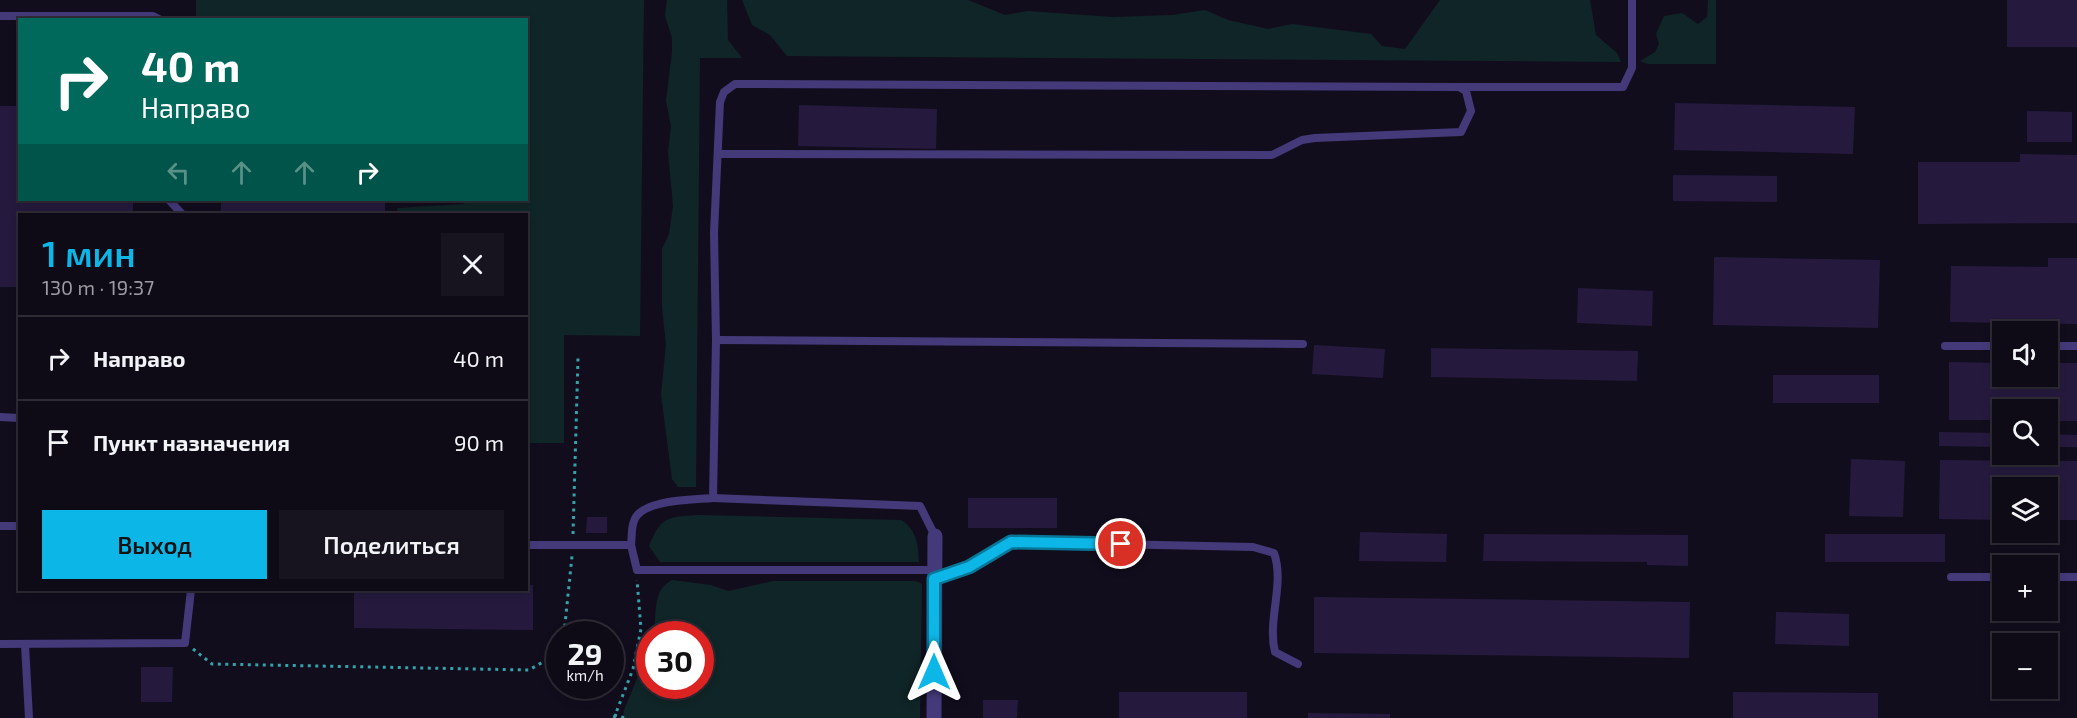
<!DOCTYPE html>
<html lang="ru">
<meta charset="utf-8">
<style>
body{margin:0;font-family:"Exo 2",sans-serif;background:#17131f;color:#f1f3f6;height:100vh;display:flex;flex-direction:column;font-size:22px;white-space:nowrap}
*{box-sizing:border-box;margin:0}
p{font-size:20px;color:#9b9aa1}
.icon{flex:none;width:33px;height:33px;fill:none;stroke:currentColor;stroke-width:2;stroke-linecap:round;stroke-linejoin:round}
.map{position:relative;flex:1;overflow:hidden}
.side{position:absolute;left:18px;top:213px;width:510px;height:378px;display:flex;flex-direction:column;background:#0e0a16;border-radius:0px;box-shadow:0 3px 9px #0003,0 0 0 2px #2e2b35}
.side>*{flex:none}
.hud{position:absolute;left:18px;top:18px;width:510px;height:183px;border-radius:0px;box-shadow:0 3px 9px #0003,0 0 0 2px #2e2b35;background:#00695c;color:#fff;overflow:hidden}
.buttons{position:absolute;left:1992px;top:321px;display:grid;gap:12px}
.buttons a{display:grid;place-items:center;width:66px;height:66px;border-radius:0px;background:#0e0a16;box-shadow:0 3px 9px #0003,0 0 0 2px #2e2b35;font-size:30px}
.speed{position:absolute;left:546px;top:621px;display:flex;gap:12px;font-size:30px;font-weight:700;text-align:center}
.speed>*{display:grid;place-content:center;width:78px;height:78px;border-radius:50%;background:#0e0a16;box-shadow:0 3px 9px #0003,0 0 0 2px #2e2b35;line-height:1}
.speed small{font-size:15px;font-weight:400}
.speed .limit{border:9px solid #d22;background:#fff;color:#111}
.pin{position:absolute;display:grid;place-items:center;width:51px;height:51px;color:#fff;margin:-26px;border:3px solid #fff;border-radius:50%;box-shadow:0 2px 6px #0007}
.me{position:absolute;width:66px;margin:-33px;rotate:0deg;stroke-linejoin:round;filter:drop-shadow(0 0 4px #0008)}
.turn{display:flex;align-items:center;gap:21px;height:126px;padding:0 24px;font-size:27px}
.turn .icon{width:78px;height:78px;stroke-width:2.5}
.turn b{display:block;font-size:42px;line-height:51px}
.lanes{display:flex;align-items:center;height:57px;padding:0 24px;background:#0003;justify-content:center;gap:30px;direction:ltr}
.lanes .off{opacity:.35}
.round{display:grid;place-items:center;flex:none;width:63px;height:63px;border-radius:0px;background:#17131f}
.headline{display:flex;align-items:center;justify-content:space-between;height:102px;padding:0 24px}
h1{font-size:36px;font-weight:600;line-height:45px;color:#0cb7e8}
.action{display:flex;gap:12px;margin-top:auto;padding:12px 24px}
.action a{flex:1;height:69px;border-radius:0px;background:#0cb7e8;color:#111;font-size:24px;font-weight:600;line-height:69px;text-align:center}
.action a+a{background:#17131f;color:#f1f3f6}
ul{padding:0;list-style:none}
li{display:flex;align-items:center;gap:18px;height:84px;padding:0 24px;border-top:2px solid #2e2b35}
li div{flex:1}
li b{display:block;font-size:22px}
li em{font-style:normal}
.map>svg:first-child{display:block}
.green{fill:#102527}
.building{fill:#251a3d}
.lines{fill:none;stroke-linecap:round;stroke-linejoin:round}
.path{stroke:#33a2a9;stroke-width:3;stroke-dasharray:3 4.5;stroke-linecap:butt}
.service{stroke:#443a7a;stroke-width:8}
.minor{stroke:#443a7a;stroke-width:15}
.route-casing{stroke:#087797;stroke-width:15}
.route{stroke:#0cb7e8;stroke-width:10}
</style>
<div class="map">
<svg width="2077" height="718" viewBox="0 0 2077 718">
<rect width="100%" height="100%" fill="#120d1d"/>
<g class="green">
<path d="M196 0H644L640 336 564 335V443H527L526 214H398L397 208 464 204 466 200H526V20L196 19Z"/>
<path d="M667 0H727L728 40 742 58H700L696 487H678L672 479 661 395 666 344 662 307V249L669 234 673 206 668 152 671 126 666 101 672 52V38L665 16Z"/>
<path d="M742 0H968L1005 15 1028 11 1113 17 1172 15 1205 10 1228 20 1268 29 1292 24 1371 34 1382 46 1405 49 1440 0H1590L1596 35 1617 53 1621 62 787 56 770 35 752 25Z"/>
<path d="M1708 0H1716V64H1648L1640 61 1655 52 1659 44 1656 34 1664 16 1682 13 1698 24 1707 17Z"/>
<path d="M699 515 901 520C917 530 918 544 919 562H660L649 546C661 516 668 517 699 515Z"/>
<path d="M672 580 711 585 728 591 773 581H915L922 584 920 718H623L624 710 649 649 650 686H700V634H653C658 614 651 591 672 580Z"/>
</g>
<g class="building">
<rect x="2007" y="0" width="70" height="47"/>
<path d="M1675 103 1855 107 1853 154 1674 150Z"/>
<path d="M799 105 937 109 936 149 798 146Z"/>
<path d="M0 106H20V200H133V214H20V287H0Z"/>
<path d="M2027 111 2072 112V142H2027Z"/>
<path d="M2020 154 2077 155V223L1918 224V162H2020Z"/>
<path d="M1673 175 1777 176V202L1673 201Z"/>
<rect x="221" y="200" width="164" height="14"/>
<path d="M1714 257 1880 260 1878 328 1713 325Z"/>
<path d="M2048 258H2077V324L1950 322 1951 266 2048 267Z"/>
<path d="M1578 288 1653 291 1652 326 1577 323Z"/>
<path d="M1314 345 1385 349 1383 378 1312 374Z"/>
<path d="M1431 348 1638 351 1637 381 1431 377Z"/>
<path d="M1949 362 2002 363V376H2048V363H2077V421H2048V410H2002V420H1949Z"/>
<rect x="1773" y="375" width="106" height="28"/>
<path d="M1939 432 2002 433V447L1939 446Z"/>
<path d="M2048 434 2077 435V447H2048Z"/>
<path d="M1851 459 1905 461 1903 517 1849 516Z"/>
<path d="M1940 460 2077 461V520H2048V488H2002V520L1939 519Z"/>
<rect x="968" y="498" width="89" height="30"/>
<path d="M587 517H607V533H586Z"/>
<path d="M1360 532 1447 534 1446 562 1359 561Z"/>
<path d="M1484 534 1688 535V566L1647 565V562L1483 561Z"/>
<rect x="1825" y="534" width="120" height="28"/>
<path d="M526 585H533V630L354 628V590H526Z"/>
<path d="M1314 597 1690 602 1689 658 1314 653Z"/>
<path d="M1776 612 1849 614V646L1775 644Z"/>
<path d="M141 667H173L172 702H141Z"/>
<rect x="1119" y="692" width="128" height="26"/>
<path d="M1733 692 1878 693V718H1733Z"/>
<path d="M983 700H1018L1017 718H983Z"/>
<path d="M1308 713 1390 714V718H1308Z"/>
</g>
<g class="lines">
<g class="path">
<path d="M573 534 578 358"/>
<path d="M564 634 572 556"/>
<path d="M193 649 212 664 529 670 560 652"/>
<path d="M614 715 625 718"/>
<path d="M614 718 633 669 641 629 637 580"/>
</g>
<g class="service">
<path d="M0 16H153L161 20"/>
<path d="M1459 87H1623L1632 68V0"/>
<path d="M718 154 1272 155 1302 140 1315 138 1461 132 1471 111 1466 91 1459 87 735 84 724 92 720 102 714 233 716 340 713 498 920 506 935 536"/>
<path d="M169 200 182 214"/>
<path d="M716 340 1303 344"/>
<path d="M1945 346H2002"/>
<path d="M2048 346H2077"/>
<path d="M0 417 20 418"/>
<path d="M0 526H20"/>
<path d="M526 545H631C632 538 631 528 634 521 641 499 693 500 713 498"/>
<path d="M631 545 637 570H934"/>
<path d="M1951 577H2002"/>
<path d="M2048 577H2077"/>
<path d="M934 579 969 567 1011 542 1253 547 1274 553C1285 584 1267 620 1275 652L1298 664"/>
<path d="M0 644 185 643 191 590"/>
<path d="M25 645 29 718"/>
</g>
<path class="minor" d="M934 718 935 536"/>
</g>
<g class="lines">
<defs>
<path id="route" d="M934 672V579L969 567 1011 542 1121 544"/>
</defs>
<use href="#route" class="route-casing"/>
<use href="#route" class="route"/>
</g>
</svg>
<div class="buttons">
<a><svg class="icon" aria-label="sound" viewBox="0 0 24 24"><path d="M4 9h4l5-4v14l-5-4H4zM17 9q2 3 0 6"/></svg></a>
<a><svg class="icon" aria-label="search" viewBox="0 0 24 24"><circle cx="10" cy="10" r="6"/><path d="M15 15l6 6"/></svg></a>
<a><svg class="icon" aria-label="layers" viewBox="0 0 24 24"><path d="M12 4l9 5-9 5-9-5zM3 14l9 5 9-5"/></svg></a>
<a>+</a>
<a>−</a>
</div>
<div class="speed"><div>29<small>km/h</small></div><div class="limit">30</div></div>
<div class="pin" style="left:1121px;top:544px;background:#d93025"><svg class="icon" aria-label="arrive" viewBox="0 0 24 24"><path d="M6 21V4h12l-3 4 3 4H6"/></svg></div>
<svg class="me" style="left:934px;top:672px" viewBox="-20 -20 40 40"><path d="M0-17L14 15 0 8-14 15z" fill="#0cb7e8" stroke="#fff" stroke-width="4"/></svg>
<div class="hud">
<div class="turn"><svg class="icon" aria-label="right" viewBox="0 0 24 24"><path d="M7 20v-9h11M14 6l5 5-5 5"/></svg><div><b>40 m</b>Направо</div></div>
<div class="lanes"><svg class="icon off" aria-label="left" viewBox="0 0 24 24"><path d="M17 20v-9H6M10 6l-5 5 5 5"/></svg><svg class="icon off" aria-label="ahead" viewBox="0 0 24 24"><path d="M12 20V5M6 11l6-6 6 6"/></svg><svg class="icon off" aria-label="ahead" viewBox="0 0 24 24"><path d="M12 20V5M6 11l6-6 6 6"/></svg><svg class="icon" aria-label="right" viewBox="0 0 24 24"><path d="M7 20v-9h11M14 6l5 5-5 5"/></svg></div>
</div>
<section class="side">
<div class="headline"><div><h1>1 мин</h1><p>130 m · 19:37</p></div><a class="round"><svg class="icon" aria-label="close" viewBox="0 0 24 24"><path d="M6 6l12 12M18 6L6 18"/></svg></a></div>
<ul>
<li><svg class="icon" aria-label="right" viewBox="0 0 24 24"><path d="M7 20v-9h11M14 6l5 5-5 5"/></svg><div><b>Направо</b></div><em>40 m</em></li>
<li><svg class="icon" aria-label="arrive" viewBox="0 0 24 24"><path d="M6 21V4h12l-3 4 3 4H6"/></svg><div><b>Пункт назначения</b></div><em>90 m</em></li>
</ul>
<div class="action"><a>Выход</a><a>Поделиться</a></div>
</section>
</div>
